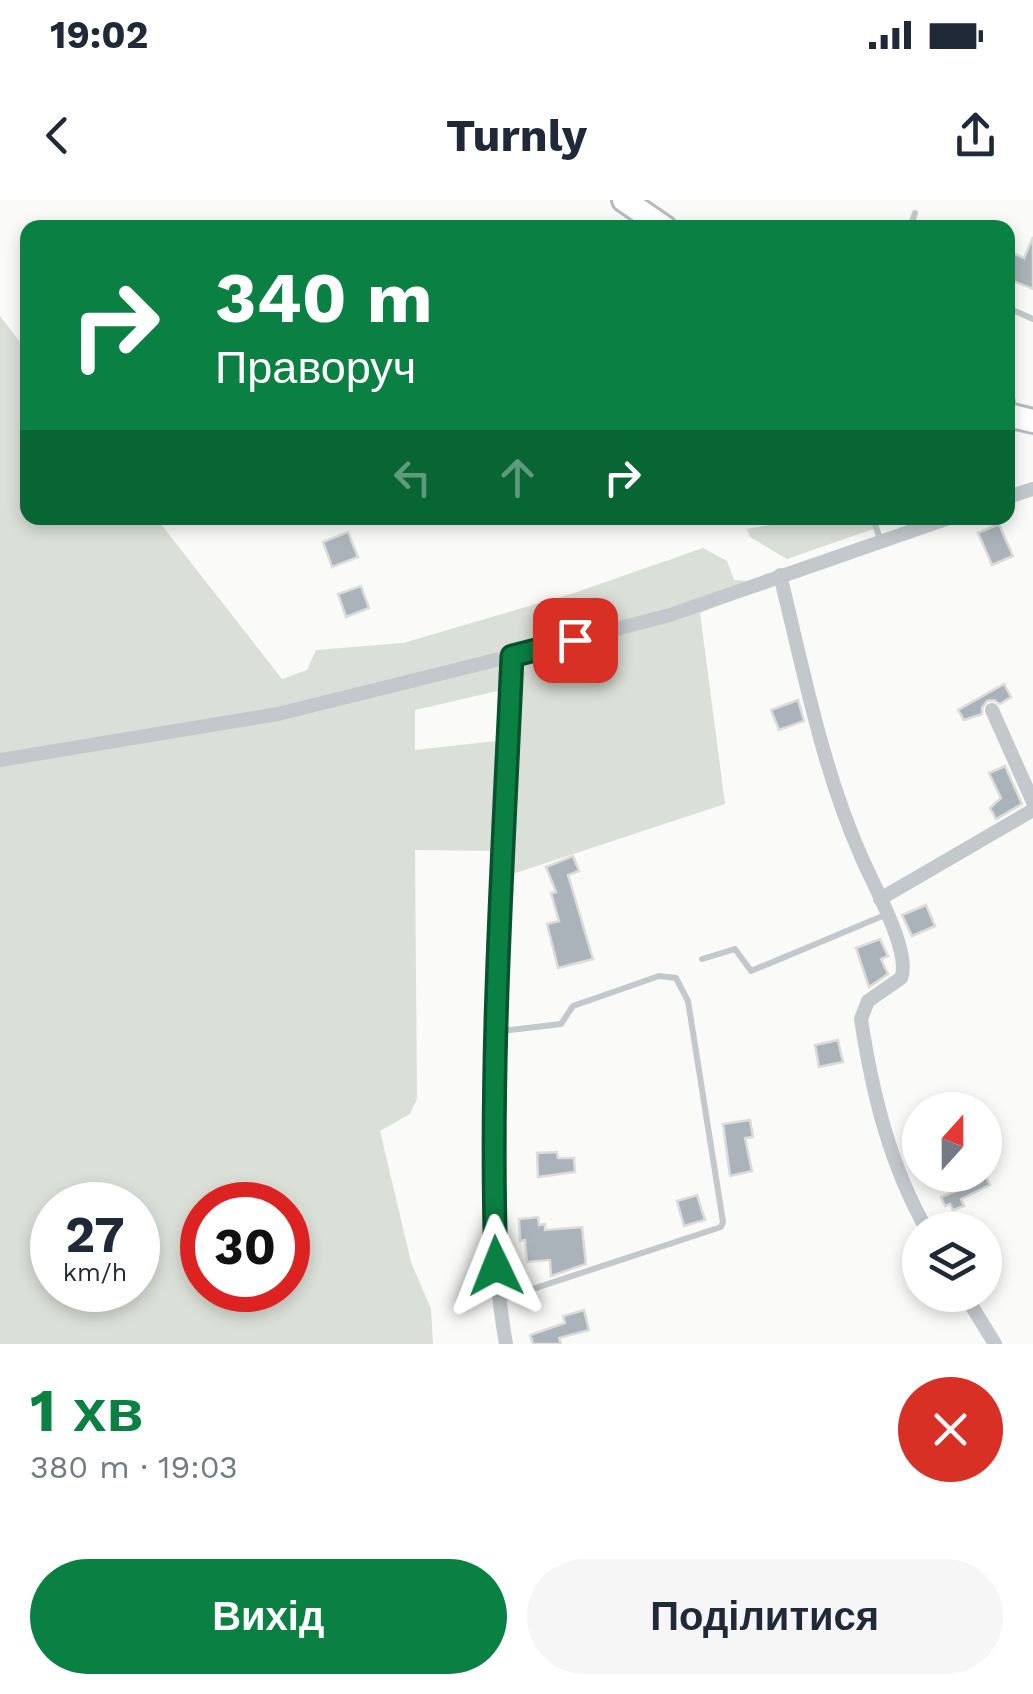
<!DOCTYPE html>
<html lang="uk">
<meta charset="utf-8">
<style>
body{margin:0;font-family:"Work Sans",sans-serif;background:#f6f6f7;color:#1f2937;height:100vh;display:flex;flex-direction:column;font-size:38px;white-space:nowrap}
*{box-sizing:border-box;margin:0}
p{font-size:32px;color:#747a83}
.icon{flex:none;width:55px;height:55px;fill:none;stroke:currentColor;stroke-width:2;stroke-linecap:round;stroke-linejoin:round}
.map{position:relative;height:1144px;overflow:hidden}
.details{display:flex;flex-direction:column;background:#fff;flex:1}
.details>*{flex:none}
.top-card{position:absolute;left:20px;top:20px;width:995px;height:305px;border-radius:20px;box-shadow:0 5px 15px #0003;background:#0b8043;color:#fff;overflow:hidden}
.needle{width:65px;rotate:21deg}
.buttons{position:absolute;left:902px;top:892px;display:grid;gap:20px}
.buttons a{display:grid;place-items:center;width:100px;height:100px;border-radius:50%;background:#fff;box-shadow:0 5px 15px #0003;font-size:50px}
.speed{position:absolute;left:30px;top:982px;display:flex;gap:20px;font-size:50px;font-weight:700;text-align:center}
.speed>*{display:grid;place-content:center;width:130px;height:130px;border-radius:50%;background:#fff;box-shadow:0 5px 15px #0003;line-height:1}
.speed small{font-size:25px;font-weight:400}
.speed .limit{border:15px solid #d22;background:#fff;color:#111}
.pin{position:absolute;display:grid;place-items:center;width:85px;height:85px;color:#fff;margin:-42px;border-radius:20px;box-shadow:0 5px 15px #0006}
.me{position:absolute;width:110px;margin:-55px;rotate:358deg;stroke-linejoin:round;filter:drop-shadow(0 0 8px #0008)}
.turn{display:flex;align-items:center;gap:35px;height:210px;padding:0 30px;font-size:45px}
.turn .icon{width:130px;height:130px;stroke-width:2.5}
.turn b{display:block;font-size:70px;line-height:85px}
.lanes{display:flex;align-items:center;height:95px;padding:0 30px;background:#0003;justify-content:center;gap:50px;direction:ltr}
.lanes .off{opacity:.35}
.round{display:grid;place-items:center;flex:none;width:105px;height:105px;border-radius:52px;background:#f6f6f7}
.head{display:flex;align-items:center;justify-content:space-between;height:170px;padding:0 30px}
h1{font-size:60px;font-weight:700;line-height:75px;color:#0b8043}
.cta{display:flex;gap:20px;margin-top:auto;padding:20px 30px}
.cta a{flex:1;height:115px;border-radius:60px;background:#0b8043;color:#fff;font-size:40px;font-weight:700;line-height:115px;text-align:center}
.cta a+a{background:#f6f6f7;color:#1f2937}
.status{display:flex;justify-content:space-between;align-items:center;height:70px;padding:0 50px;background:#fff;direction:ltr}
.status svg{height:28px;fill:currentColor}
header{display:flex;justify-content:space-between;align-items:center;height:130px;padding:0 30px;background:#fff;font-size:45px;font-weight:700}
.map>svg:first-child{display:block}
.green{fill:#dadfd7;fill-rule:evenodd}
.building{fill:#aab3b9;stroke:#dcdcda;stroke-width:2.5}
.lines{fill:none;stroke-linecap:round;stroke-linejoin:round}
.primary-casing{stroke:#b5babe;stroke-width:28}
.service{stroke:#c3c8cc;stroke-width:6}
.minor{stroke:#c3c8cc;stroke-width:14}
.primary{stroke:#fff;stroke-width:22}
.route-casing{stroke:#07532c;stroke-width:25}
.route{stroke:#0b8043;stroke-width:18}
</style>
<div class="status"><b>19:02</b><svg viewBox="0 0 49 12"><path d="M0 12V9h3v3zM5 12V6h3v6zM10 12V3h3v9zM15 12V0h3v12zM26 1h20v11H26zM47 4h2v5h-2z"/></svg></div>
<header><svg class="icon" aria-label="back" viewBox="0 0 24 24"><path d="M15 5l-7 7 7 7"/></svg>Turnly<svg class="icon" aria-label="share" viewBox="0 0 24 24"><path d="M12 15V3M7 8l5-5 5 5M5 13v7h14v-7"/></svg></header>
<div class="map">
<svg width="1033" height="1144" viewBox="0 0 1033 1144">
<rect width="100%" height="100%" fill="#fafaf8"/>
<g class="green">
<path d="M0 116 27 151 28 318H156L282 479 307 470 316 450 403 443 574 393 703 348 727 361 734 380 773 383 700 413 725 604 497 679 498 651 415 650 417 899 410 914 380 931 411 1062 431 1109 433 1144H0ZM502 490 505 540 415 550V510ZM52 1005H138V1090H52ZM202 1005H288V1090H202Z"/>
<path d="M809 318H876L879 327 787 359 750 337 747 329Z"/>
</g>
<g class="building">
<path d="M1033 37V89L1008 79V51L1024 58Z"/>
<path d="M999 324 1013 356 992 365 978 333Z"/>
<path d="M348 332 358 357 332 367 323 342Z"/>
<path d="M361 386 369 408 346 417 338 394Z"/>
<path d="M1004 484 1011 497 1000 504 994 500 987 501 982 508V514L964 520 958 510Z"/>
<path d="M798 500 804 521 779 530 771 510Z"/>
<path d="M1005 566 1022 604 996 619 990 608 1001 598 989 573Z"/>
<path d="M573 656 579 671 568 675 593 759 558 768 547 724 559 721 551 693 556 692 546 667Z"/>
<path d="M926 705 935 726 912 736 902 715Z"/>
<path d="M880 739 888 756 881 759 888 774 869 787 856 748Z"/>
<path d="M838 840 843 862 819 867 815 845Z"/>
<path d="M750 920 753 937 745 938 752 971 730 976 723 924Z"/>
<path d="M557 952 558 958H574L575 972 538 977 537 953Z"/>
<path d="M948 975H985L990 985 961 999 964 1006 953 1010 950 1004 945 1006 941 997 956 991Z"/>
<path d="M697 995 705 1020 684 1026 677 1001Z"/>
<path d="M538 1017 539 1025 545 1024V1030L582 1027 586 1064 551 1076 550 1060 527 1062 525 1040 520 1041 519 1019Z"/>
<path d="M584 1110 589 1130 559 1138 561 1144H533L530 1135 565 1123 563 1116Z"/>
</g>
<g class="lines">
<defs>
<g id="primary">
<path d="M624 0 665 28"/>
<path d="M1008 215 1033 221"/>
</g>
</defs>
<use href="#primary" class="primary-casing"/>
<g class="service">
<path d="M910 28 915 13"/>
<path d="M1008 108 1033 119"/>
<path d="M1008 177 1015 212"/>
<path d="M873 318 880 339"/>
<path d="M702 759 735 749 751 771 885 715"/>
<path d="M494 832 561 824 573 806 659 776 676 778 688 801 723 1022 721 1027 499 1100"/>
</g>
<g class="minor">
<path d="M1008 297 1033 289"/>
<path d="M780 375C803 468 822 568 861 656 872 683 912 752 901 778L868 801 861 819C872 892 890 966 927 1030"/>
<path d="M992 510 1033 602"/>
<path d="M0 560 278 514 512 456 670 415 949 318"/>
<path d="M880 699 1033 610"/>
<path d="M965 1095 995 1144"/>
<path d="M506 1144C485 1024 491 899 497 777 502 670 507 563 512 456"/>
</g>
<use href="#primary" class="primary"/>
</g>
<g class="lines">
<defs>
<path id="route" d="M496 1066C489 862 503 659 512 456L575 440"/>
</defs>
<use href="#route" class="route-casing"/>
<use href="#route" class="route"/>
</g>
</svg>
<div class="buttons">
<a><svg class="needle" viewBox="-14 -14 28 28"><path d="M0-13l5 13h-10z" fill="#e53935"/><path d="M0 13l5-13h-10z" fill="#747a83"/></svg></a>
<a><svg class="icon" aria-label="layers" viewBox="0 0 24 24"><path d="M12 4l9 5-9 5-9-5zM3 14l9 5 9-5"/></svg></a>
</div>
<div class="speed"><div>27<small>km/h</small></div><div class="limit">30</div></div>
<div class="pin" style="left:575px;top:440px;background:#d93025"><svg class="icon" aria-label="arrive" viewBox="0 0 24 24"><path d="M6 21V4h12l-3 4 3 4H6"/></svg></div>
<svg class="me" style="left:496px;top:1066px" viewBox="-20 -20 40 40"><path d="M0-17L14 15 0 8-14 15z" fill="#0b8043" stroke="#fff" stroke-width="4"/></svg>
<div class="top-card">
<div class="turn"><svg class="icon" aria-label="right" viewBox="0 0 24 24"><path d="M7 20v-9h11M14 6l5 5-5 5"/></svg><div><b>340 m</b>Праворуч</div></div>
<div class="lanes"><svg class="icon off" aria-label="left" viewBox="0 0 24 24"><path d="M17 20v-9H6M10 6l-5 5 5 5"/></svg><svg class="icon off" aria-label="ahead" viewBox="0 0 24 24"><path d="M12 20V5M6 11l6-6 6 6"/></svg><svg class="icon" aria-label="right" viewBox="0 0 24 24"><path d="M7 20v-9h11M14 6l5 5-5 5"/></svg></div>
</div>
</div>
<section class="details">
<div class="head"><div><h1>1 хв</h1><p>380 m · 19:03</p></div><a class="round" style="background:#d93025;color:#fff"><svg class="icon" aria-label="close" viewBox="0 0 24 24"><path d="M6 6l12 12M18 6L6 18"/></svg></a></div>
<div class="cta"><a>Вихід</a><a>Поділитися</a></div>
</section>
